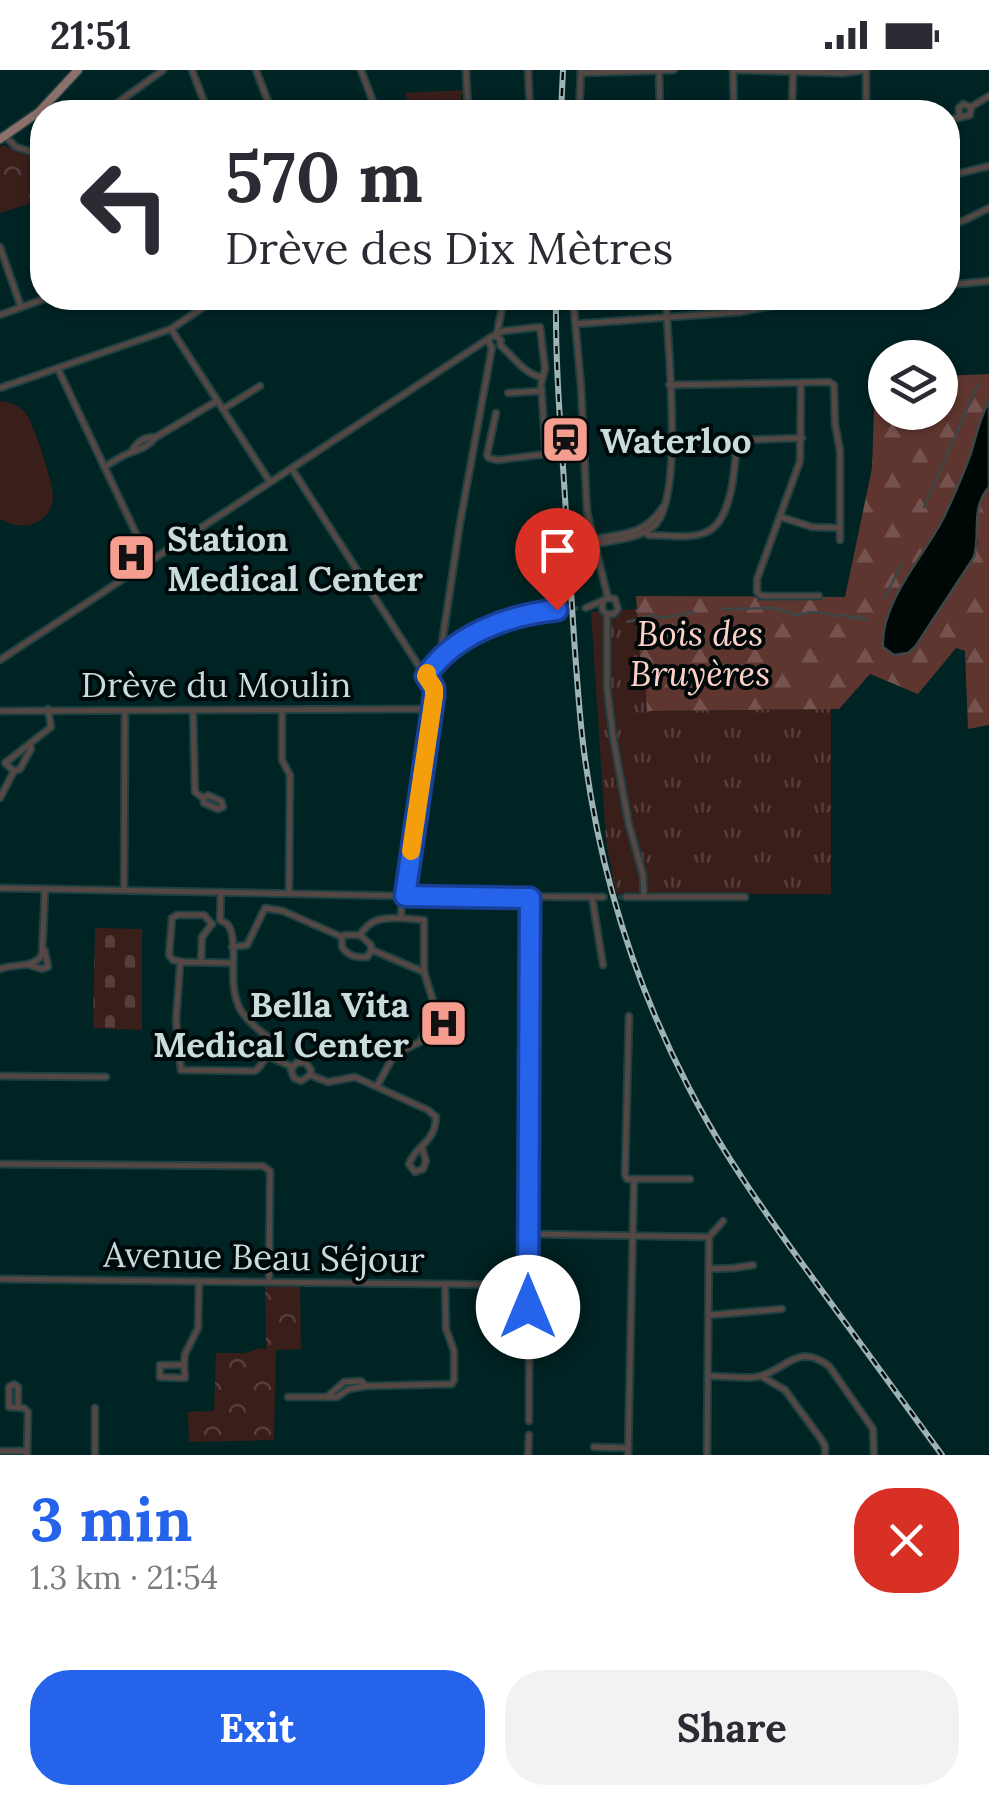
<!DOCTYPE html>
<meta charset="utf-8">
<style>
body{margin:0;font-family:Lora,serif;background:#f2f2f3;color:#2b2b33;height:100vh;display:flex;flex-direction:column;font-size:38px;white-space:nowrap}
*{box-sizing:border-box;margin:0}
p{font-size:32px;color:#7c7c81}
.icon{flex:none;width:55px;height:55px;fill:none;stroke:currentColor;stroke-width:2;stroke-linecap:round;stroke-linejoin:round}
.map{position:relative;height:1385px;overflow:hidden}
.drawer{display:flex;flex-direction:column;background:#fff;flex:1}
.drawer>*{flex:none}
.guide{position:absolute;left:30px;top:30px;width:930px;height:210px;border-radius:40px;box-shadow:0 2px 8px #0004;background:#fff;color:#2b2b33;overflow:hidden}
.tools{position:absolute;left:868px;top:270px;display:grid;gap:20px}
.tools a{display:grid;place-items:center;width:90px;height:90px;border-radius:50%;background:#fff;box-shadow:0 2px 8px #0004;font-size:50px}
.pin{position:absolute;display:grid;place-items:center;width:85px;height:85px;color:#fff;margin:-102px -42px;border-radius:50% 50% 50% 0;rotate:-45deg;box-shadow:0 0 10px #0007}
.pin .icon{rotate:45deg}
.me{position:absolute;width:110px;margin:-55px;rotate:0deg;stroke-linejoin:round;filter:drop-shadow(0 0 8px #0008)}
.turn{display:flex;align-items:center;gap:35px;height:210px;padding:0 30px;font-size:45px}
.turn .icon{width:130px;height:130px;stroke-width:2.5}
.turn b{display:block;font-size:70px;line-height:85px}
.round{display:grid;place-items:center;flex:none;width:105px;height:105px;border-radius:40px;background:#f2f2f3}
.head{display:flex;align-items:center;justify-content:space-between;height:170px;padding:0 30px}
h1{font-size:60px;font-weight:700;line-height:75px;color:#2563eb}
.cta{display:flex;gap:20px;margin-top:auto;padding:20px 30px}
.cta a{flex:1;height:115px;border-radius:40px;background:#2563eb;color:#fff;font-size:40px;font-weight:700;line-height:115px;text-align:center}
.cta a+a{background:#f2f2f3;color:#2b2b33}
.status{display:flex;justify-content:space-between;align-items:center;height:70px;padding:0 50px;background:#fff;direction:ltr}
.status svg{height:28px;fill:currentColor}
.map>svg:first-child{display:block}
.grass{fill:url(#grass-tufts)}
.forest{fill:url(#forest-firs)}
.cemetery{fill:url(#cemetery-stones)}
.park{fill:url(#park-crowns)}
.pitch{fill:#3a1e1a}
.water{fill:#000707;stroke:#3c4747;stroke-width:2.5}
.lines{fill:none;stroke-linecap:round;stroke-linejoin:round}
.stream{stroke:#3c4747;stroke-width:2.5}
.minor-tunnel{stroke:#1e3f3f;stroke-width:5;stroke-dasharray:5 2.5;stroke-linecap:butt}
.minor-casing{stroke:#204141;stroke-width:9}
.major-casing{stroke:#204141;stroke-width:11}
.minor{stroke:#544744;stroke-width:5}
.major{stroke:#8b706b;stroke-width:8}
.rail-casing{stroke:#9eb4b4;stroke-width:6}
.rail{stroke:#00090a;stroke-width:2.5;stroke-dasharray:8;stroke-linecap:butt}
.route-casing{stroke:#184099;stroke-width:25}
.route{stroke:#2563eb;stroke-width:18}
.slow{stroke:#f59e0b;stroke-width:18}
.labels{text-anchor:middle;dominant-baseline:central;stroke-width:8;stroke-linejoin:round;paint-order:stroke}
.poi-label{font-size:35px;font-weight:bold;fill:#c9dcdc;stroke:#00090a;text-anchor:start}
.park-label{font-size:35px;font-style:italic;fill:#ffd0c8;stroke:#00090a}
.street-label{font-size:35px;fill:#c9dcdc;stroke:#00090a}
</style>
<div class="status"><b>21:51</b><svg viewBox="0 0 49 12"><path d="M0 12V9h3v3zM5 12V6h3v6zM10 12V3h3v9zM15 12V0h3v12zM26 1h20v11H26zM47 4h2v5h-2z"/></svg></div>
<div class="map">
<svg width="989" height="1385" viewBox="0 0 989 1385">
<defs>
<pattern id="grass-tufts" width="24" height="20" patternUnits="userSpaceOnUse" patternTransform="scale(2.5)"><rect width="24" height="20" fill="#3a1e1a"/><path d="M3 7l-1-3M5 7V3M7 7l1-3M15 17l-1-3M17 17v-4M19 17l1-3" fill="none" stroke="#553e3b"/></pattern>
<pattern id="forest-firs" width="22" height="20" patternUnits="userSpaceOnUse" patternTransform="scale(2.5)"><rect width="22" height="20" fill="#5f362f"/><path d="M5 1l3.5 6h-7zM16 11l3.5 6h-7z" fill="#75524d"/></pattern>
<pattern id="cemetery-stones" width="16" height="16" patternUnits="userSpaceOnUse" patternTransform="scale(2.5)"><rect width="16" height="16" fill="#3a1e1a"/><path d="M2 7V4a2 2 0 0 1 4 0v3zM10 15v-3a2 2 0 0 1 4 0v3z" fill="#553e3b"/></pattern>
<pattern id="park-crowns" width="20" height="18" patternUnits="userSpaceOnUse" patternTransform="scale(2.5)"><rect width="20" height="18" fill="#3a1e1a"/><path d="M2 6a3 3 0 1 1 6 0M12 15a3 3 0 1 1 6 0" fill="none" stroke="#553e3b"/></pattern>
</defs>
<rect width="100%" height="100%" fill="#002323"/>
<g class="grass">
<path d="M464 20 461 26 462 42H413L405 23Z"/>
<path d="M637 539 648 641 831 639V824H616L606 771 591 542Z"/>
</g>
<path class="forest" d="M989 304V331L968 390 943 450 901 518 891 540 900 585 915 577 961 507 978 474 976 440 984 422 989 417V655L968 659 965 581 956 578 918 624 870 604 839 639 647 641 645 604 641 601 636 526 845 527 872 398 875 309 885 308V342H940V306Z"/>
<path class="cemetery" d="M95 858 142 859V960L93 958Z"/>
<g class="park">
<path d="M2 75 42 90 35 109 41 130 0 143V76Z"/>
<path d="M300 1216 301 1279 276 1280 274 1370 189 1372 188 1342 214 1341 216 1283H246L259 1278 266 1280 265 1217Z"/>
</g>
<path class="pitch" d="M0 331C10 332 21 336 27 345 34 356 54 415 53 427 51 456 20 462 0 449Z"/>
<path class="water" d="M989 331V417C970 439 981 461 974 487L915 577 908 583 894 585 883 577C880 533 924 486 943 449 953 428 963 405 971 383 976 366 980 347 989 331Z"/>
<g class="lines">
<g class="stream">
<path d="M924 437 978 314"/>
<path d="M884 529 902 493"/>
<path d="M722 539 775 538 797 545 811 542 826 543 831 546 846 545 855 549 859 545 860 549H867"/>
<path d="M627 552 653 545 662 548 694 542"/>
</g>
<g class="minor-tunnel">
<path d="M566 539 586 538"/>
<path d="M603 827H626"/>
</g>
<defs>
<g id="minor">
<path d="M192 0 208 42"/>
<path d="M256 0 272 42"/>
<path d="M361 0 377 42"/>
<path d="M466 0 468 42"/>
<path d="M528 0 530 42"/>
<path d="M659 0 660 42"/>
<path d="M733 0 734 42"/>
<path d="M735 0 843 3 866 0V42"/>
<path d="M581 3 674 0"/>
<path d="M120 32 124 42"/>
<path d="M971 37 989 26"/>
<path d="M105 42 163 0"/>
<path d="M579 42 581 1"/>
<path d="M792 42 793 3"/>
<path d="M948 50 970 45 971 37 963 34 959 38V48"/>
<path d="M5 66 16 77 42 85"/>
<path d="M948 106 989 96"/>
<path d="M948 154 963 151 989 138"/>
<path d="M0 177 21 237"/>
<path d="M948 215 989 211"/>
<path d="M573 228 581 317 587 441 608 528"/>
<path d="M739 228V242"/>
<path d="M0 245 47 228"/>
<path d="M576 254 739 242 815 228"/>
<path d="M171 259 270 412"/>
<path d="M497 263 504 228"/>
<path d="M496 266 501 270 500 275C513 286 524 304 541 307"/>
<path d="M58 299 150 493"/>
<path d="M801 313 800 391 757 509V522L761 526H819"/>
<path d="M669 315 829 312 834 315 835 354 840 381V470"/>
<path d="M0 318 171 259 217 228"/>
<path d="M508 323 542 321"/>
<path d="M223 339 260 316"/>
<path d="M672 372 802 368"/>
<path d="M132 381C137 372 145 366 156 367"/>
<path d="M104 397C112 393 119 387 127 384 139 379 147 378 156 367L217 331"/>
<path d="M292 399 433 618V639L405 826"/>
<path d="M781 447 812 457 840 458"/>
<path d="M648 465C665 465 687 469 704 463 733 454 735 395 737 369"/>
<path d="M595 469C626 463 644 465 663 437"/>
<path d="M595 474C613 470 639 469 654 456 685 428 667 273 666 228"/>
<path d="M603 531 602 538 604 542"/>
<path d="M586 538 608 528"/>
<path d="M607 544V617L613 667 629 755 643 805 644 827"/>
<path d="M607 544H614L618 539 615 529 608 528"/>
<path d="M443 585C479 558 521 541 566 539"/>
<path d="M0 590 491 267 503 261 540 257 545 299 541 314 546 384 498 390 489 388 487 385 496 343"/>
<path d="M426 605 440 587 460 453 492 277 489 273V269"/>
<path d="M193 640 195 722 203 728 204 733 218 739 223 737 221 731 208 725 203 728"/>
<path d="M282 640V690L290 705 289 823"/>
<path d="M0 641 433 639"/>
<path d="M14 701 5 693 51 657 48 639"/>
<path d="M0 728 14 701 20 699 31 679 30 674"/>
<path d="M0 818 405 826 603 827"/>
<path d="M124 820 125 640"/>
<path d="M221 822 220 850C227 854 228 853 231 861 238 884 227 913 240 939 247 951 257 959 268 967 271 978 264 994 255 1001L181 1000 176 950 180 896 183 892 232 893"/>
<path d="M592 827 603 895"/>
<path d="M626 827H745"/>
<path d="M360 865H345L342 867V877C348 886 356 888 367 887L371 881V875L360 865C371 848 382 848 401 848"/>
<path d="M232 877 247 875 265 838 283 841 342 867"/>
<path d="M372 880 424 902"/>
<path d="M183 892 173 890 169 885 172 848 177 845H204L212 854"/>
<path d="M201 892 202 867 212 854"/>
<path d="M29 895 42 899 48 897 45 881"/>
<path d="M0 899C15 893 32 899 42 885L45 819"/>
<path d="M265 985 293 997"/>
<path d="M310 1005 311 1000 305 992 296 993 291 1000 294 1008 301 1011 310 1005 328 1012 355 1007 428 1040 436 1047C435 1074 416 1074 409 1094L415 1102 423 1099 426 1091 422 1078"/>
<path d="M0 1006 106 1007"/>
<path d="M377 1016 394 985 420 972 434 944V934L424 902V850L401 848 402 826"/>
<path d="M0 1094 263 1096 270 1101 269 1212"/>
<path d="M634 1109H690"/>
<path d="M529 1164 709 1167 707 1385"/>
<path d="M709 1167 723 1151"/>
<path d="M709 1199 734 1198 753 1195"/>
<path d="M0 1209 528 1215"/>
<path d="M711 1245 782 1239"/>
<path d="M160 1295H184L185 1308 160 1307Z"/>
<path d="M184 1295 185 1284 198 1258 199 1211"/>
<path d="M709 1306C724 1306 742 1309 756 1307 785 1302 797 1271 829 1296L873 1359 874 1385"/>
<path d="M761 1306 785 1320 821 1369 825 1376V1385"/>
<path d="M366 1316 361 1311 344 1312 327 1327H337L349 1319 366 1316 452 1314 454 1310V1281L446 1259 445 1214"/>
<path d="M288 1327H327"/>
<path d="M18 1337V1317L14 1314 9 1317V1337L24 1338 28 1342 27 1385"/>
<path d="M529 1351 530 828"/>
<path d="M594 1377 628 1378"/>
<path d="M0 1381H27"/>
<path d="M95 1385V1338"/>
<path d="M528 1385 529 1365"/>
<path d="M628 1385 634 1109H627L625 1105 629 946"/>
</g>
<path id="major" d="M0 69 39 42 78 0"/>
</defs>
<use href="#minor" class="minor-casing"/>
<use href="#major" class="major-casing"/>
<use href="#minor" class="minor"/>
<use href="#major" class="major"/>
<defs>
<g id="rail">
<path d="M561 42 563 0"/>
<path d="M556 228C555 306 563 384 567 462 572 530 575 598 582 665 596 788 632 909 689 1018 725 1088 771 1151 817 1214 859 1271 901 1328 942 1385"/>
</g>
</defs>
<use href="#rail" class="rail-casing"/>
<use href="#rail" class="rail"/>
</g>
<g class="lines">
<defs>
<path id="route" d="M528 1237 530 828 405 826 434 626V618L426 606C454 564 509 545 557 540"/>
</defs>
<use href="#route" class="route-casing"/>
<use href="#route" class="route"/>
<path class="slow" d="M411 781 434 626V618L426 606 427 603"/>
</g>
<defs>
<symbol id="station-square" viewBox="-11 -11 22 22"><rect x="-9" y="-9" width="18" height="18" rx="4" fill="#f59d8e" stroke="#00090a"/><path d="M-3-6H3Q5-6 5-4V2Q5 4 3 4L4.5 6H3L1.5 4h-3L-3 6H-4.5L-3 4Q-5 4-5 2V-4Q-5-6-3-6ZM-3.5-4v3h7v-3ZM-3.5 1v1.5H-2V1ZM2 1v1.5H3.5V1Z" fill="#111"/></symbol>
<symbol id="hospital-square" viewBox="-11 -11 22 22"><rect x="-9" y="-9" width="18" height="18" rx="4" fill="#f59d8e" stroke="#00090a"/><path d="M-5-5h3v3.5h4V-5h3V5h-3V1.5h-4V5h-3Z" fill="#111"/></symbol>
</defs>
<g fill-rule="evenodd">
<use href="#station-square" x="538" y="342" width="55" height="55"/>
<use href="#hospital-square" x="104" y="460" width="55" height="55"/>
<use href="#hospital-square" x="416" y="926" width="55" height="55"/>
</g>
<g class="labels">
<g class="poi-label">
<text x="600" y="370">Waterloo</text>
<text x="167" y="468">Station<tspan x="167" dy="40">Medical Center</tspan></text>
<text x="409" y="934" text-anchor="end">Bella Vita<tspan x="409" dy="40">Medical Center</tspan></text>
</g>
<g class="park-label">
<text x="700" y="563">Bois des<tspan x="700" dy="40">Bruyères</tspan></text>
</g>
<g class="street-label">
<text x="216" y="614">Drève du Moulin</text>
<text transform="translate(264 1187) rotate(1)">Avenue Beau Séjour</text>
</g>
</g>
</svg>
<div class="tools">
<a><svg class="icon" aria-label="layers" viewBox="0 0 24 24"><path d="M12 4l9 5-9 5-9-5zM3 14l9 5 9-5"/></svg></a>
</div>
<div class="pin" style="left:557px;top:540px;background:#d93025"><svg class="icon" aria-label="arrive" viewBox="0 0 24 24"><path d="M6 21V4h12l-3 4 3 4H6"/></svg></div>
<svg class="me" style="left:528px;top:1237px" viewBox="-20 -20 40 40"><circle r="19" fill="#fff"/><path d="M0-13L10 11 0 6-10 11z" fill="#2563eb"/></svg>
<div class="guide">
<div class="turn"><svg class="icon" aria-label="left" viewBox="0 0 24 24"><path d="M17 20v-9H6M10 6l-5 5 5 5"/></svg><div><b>570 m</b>Drève des Dix Mètres</div></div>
</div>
</div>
<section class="drawer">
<div class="head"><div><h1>3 min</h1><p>1.3 km · 21:54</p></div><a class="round" style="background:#d93025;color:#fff"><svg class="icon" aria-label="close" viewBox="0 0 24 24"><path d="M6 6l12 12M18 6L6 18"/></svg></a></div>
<div class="cta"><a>Exit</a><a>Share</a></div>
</section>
